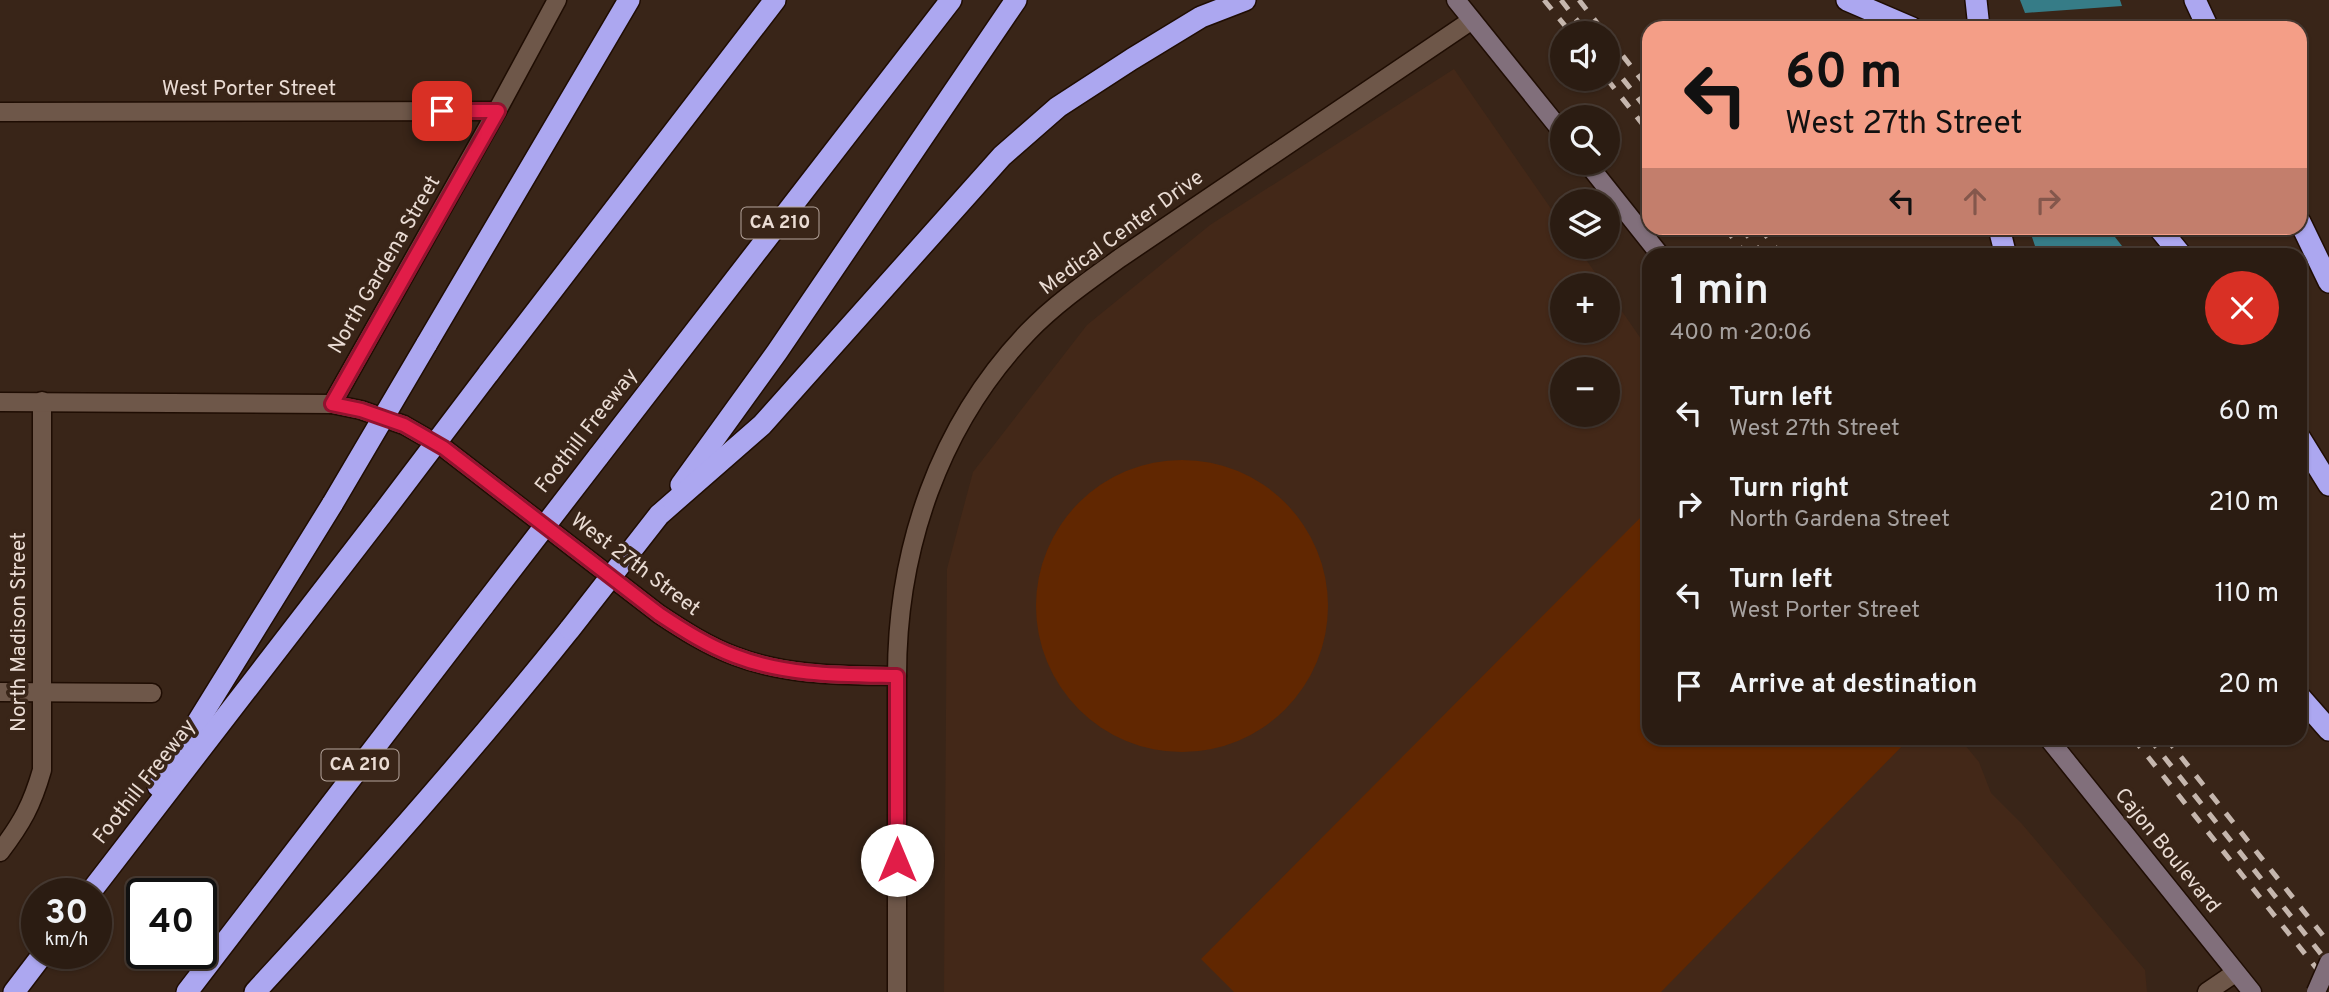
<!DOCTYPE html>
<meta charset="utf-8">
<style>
body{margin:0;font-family:Overpass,sans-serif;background:#372920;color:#f1f3f6;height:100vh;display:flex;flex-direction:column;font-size:26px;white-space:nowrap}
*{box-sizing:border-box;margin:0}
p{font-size:23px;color:#a6a19f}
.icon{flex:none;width:38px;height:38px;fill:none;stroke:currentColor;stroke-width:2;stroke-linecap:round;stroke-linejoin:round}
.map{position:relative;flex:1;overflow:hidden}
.details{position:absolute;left:1642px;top:248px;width:665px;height:497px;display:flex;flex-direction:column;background:#2b1c12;border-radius:21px;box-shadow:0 2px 5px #0004,0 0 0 2px #473a32}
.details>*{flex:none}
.hud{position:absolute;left:1642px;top:21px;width:665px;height:214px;border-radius:21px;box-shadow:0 2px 5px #0004,0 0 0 2px #473a32;background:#f49e87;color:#111;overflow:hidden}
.fabs{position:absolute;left:1550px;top:21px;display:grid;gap:14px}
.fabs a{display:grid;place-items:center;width:70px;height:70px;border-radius:50%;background:#2b1c12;box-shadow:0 2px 5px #0004,0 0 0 2px #473a32;font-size:35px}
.speed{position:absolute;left:21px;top:878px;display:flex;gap:14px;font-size:35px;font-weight:700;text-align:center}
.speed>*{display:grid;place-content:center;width:91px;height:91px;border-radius:50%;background:#2b1c12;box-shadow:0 2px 5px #0004,0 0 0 2px #473a32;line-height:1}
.speed small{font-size:18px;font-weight:400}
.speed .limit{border:4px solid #111;border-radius:10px;background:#fff;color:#111}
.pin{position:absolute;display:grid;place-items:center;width:60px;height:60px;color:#fff;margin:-30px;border-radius:14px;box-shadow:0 4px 10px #0006}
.me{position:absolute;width:77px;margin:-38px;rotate:0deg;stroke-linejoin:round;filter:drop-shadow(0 0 5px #0008)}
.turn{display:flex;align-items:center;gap:24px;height:147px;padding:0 28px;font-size:32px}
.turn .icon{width:91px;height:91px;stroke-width:2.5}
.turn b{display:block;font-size:49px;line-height:60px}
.lanes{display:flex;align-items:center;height:66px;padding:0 28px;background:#0003;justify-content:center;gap:35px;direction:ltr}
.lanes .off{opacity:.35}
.round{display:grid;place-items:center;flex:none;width:74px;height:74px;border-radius:37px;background:#372920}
.summary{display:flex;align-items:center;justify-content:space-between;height:119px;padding:0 28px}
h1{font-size:42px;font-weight:600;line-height:52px}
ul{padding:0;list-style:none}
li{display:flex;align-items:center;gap:21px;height:91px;padding:0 28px}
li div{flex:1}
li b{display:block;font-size:26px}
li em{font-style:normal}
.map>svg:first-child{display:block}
.built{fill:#432818;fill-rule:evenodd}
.water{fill:#367c87}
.building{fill:#612701}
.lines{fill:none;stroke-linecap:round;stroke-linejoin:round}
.minor-casing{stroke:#1f0d03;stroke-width:21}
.tertiary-casing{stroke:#1f0d03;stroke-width:21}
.secondary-casing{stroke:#1f0d03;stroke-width:21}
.motorway-casing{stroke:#1f0d03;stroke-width:24}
.minor{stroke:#6e5749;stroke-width:18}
.tertiary{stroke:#6e5749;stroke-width:18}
.secondary{stroke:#816f7b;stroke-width:18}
.motorway{stroke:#aca7f0;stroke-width:21}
.rail{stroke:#c5b6ad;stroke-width:5;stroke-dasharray:12 12;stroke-linecap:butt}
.secondary-bridge-casing{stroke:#1f0d03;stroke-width:21;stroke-linecap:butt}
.motorway-bridge-casing{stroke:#1f0d03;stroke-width:24;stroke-linecap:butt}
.secondary-bridge{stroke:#816f7b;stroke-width:18}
.motorway-bridge{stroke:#aca7f0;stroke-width:21}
.route-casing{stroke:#92132f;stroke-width:18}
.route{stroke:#e11d48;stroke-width:12}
.labels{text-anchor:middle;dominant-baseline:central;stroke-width:7;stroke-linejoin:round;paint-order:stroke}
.shield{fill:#392518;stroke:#b5a59c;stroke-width:2}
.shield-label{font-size:19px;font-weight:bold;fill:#eadcd4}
.street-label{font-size:21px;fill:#eadcd4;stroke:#392518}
</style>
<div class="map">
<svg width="2329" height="992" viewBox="0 0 2329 992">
<rect width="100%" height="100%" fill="#392518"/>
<path class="built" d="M1454 69 1563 226V247H1577L1604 285H1563V331H1608V291L1648 349V738L1960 739 1979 762 1991 793 2022 824 2145 970 2147 992H944L947 569 973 472 1087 325 1210 225ZM1563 369H1608V415H1563Z"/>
<g class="water">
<path d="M2020 0H2120L2122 6 2025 13Z"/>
<path d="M2029 228H2108L2129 255H2038Z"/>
</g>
<g class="building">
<circle cx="1182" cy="606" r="146"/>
<path d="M1648 510V738H1910L1661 992H1234L1201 959Z"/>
</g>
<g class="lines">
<defs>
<g id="minor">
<path d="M0 112 497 111"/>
<path d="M332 404 497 111 557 0"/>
<path d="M897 676C897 549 939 425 1028 332 1055 304 1088 281 1120 258L1472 20"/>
<path d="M0 692 152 693"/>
<path d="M0 852C22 823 32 805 42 770V401"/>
</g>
<g id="tertiary">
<path d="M0 402 332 404 361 410 404 425 444 448 659 614C683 630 708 646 735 656 787 676 842 675 897 676V992"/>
<path d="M2207 992 2235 973"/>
</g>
<g id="secondary">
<path d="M1456 0 1563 133"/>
<path d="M1587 163 1661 256"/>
<path d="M2048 738 2252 992"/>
</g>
<g id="motorway">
<path d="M1847 0 1912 28"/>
<path d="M1976 0 1979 28"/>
<path d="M2195 0 2208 28"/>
<path d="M2300 222 2329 282"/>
<path d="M1999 228 2006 256"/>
<path d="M2159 228 2182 256"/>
<path d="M426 345 629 0"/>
<path d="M488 374 775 0"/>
<path d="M2300 438 2329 485"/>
<path d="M598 457 951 0"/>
<path d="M681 485 777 352 1016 0"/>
<path d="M659 515 762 425 1002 156 1058 107 1132 59 1201 17 1245 0"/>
<path d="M2300 697 2329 730"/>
<path d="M158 786 333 503"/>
<path d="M89 894 382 514"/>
<path d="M14 992 43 954"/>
<path d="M187 992 484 605"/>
<path d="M255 992C364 874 470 754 570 629"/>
</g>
</defs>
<use href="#minor" class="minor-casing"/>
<use href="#tertiary" class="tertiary-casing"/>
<use href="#secondary" class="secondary-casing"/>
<use href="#motorway" class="motorway-casing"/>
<use href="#minor" class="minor"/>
<use href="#tertiary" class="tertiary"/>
<use href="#secondary" class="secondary"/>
<use href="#motorway" class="motorway"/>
<g class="rail">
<path d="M1544 0 1571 33"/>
<path d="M1561 0 1587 33"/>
<path d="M1579 0 1605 33"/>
<path d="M1608 37 1648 88"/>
<path d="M1608 60 1648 111"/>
<path d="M1607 79 1648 131"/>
<path d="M1725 228 1747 256"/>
<path d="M1741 228 1764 256"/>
<path d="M1760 228 1782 256"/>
<path d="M2133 738 2329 984"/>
<path d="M2149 738 2329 964"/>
<path d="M2166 738 2329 943"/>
</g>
<defs>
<path id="secondary-bridge" d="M2316 992 2329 962"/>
<g id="motorway-bridge">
<path d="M333 503 426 345"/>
<path d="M382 514 488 374"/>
<path d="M484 605 598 457"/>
<path d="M570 629 659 515"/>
</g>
</defs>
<use href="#secondary-bridge" class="secondary-bridge-casing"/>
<use href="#motorway-bridge" class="motorway-bridge-casing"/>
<use href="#secondary-bridge" class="secondary-bridge"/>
<use href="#motorway-bridge" class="motorway-bridge"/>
</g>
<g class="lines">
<defs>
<path id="route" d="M442 111H498L332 404 361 410 404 425 444 448 659 614C683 630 708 646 735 656 787 676 842 675 897 676V860"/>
</defs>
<use href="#route" class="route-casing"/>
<use href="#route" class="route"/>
</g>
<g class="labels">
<g class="shield">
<rect x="741.5" y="207.5" width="77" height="31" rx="5"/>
<rect x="321.5" y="749.5" width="77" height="31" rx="5"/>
</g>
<g class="shield-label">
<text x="780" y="223">CA 210</text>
<text x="360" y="765">CA 210</text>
</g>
<g class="street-label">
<text x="249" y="89">West Porter Street</text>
<text transform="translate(1122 233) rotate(-36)">Medical Center Drive</text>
<text transform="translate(385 265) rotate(-60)">North Gardena Street</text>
<text transform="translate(587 431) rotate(-52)">Foothill Freeway</text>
<text transform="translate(635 565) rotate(37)">West 27th Street</text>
<text transform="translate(19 632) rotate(-90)">North Madison Street</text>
<text transform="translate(145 782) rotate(-52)">Foothill Freeway</text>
<text transform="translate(2167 851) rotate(51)">Cajon Boulevard</text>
</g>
</g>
</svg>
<div class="fabs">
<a><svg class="icon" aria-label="sound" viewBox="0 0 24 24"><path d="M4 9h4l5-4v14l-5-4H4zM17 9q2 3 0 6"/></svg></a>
<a><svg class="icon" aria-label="search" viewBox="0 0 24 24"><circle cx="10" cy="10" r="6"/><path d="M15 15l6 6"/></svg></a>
<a><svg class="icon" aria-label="layers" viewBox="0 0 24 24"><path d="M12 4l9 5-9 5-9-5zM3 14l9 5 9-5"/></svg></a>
<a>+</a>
<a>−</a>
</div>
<div class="speed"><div>30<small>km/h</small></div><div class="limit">40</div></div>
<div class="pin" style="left:442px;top:111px;background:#d93025"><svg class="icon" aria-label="arrive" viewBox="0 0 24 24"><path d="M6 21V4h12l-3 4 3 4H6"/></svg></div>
<svg class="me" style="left:897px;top:860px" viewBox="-20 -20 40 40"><circle r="19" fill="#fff"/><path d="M0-13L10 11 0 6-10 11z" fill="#e11d48"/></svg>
<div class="hud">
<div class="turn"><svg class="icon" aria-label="left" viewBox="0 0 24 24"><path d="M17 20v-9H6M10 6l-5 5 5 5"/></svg><div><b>60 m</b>West 27th Street</div></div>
<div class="lanes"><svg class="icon" aria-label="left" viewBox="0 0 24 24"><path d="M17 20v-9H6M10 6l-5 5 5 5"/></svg><svg class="icon off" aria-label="ahead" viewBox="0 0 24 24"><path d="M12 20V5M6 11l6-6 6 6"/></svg><svg class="icon off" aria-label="right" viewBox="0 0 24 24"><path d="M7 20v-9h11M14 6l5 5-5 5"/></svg></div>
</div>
<section class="details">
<div class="summary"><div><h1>1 min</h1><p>400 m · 20:06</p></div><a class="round" style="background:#d93025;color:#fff"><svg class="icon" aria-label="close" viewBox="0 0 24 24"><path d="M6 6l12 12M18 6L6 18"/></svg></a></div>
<ul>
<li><svg class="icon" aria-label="left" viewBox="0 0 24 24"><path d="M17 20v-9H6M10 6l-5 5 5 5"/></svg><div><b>Turn left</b><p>West 27th Street</p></div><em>60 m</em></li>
<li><svg class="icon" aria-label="right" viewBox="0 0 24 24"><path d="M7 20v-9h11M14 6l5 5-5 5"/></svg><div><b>Turn right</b><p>North Gardena Street</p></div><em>210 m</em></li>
<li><svg class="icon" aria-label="left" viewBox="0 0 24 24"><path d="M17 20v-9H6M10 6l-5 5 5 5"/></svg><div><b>Turn left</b><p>West Porter Street</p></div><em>110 m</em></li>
<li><svg class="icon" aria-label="arrive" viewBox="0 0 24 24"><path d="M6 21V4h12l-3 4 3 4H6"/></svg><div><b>Arrive at destination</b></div><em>20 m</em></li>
</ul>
</section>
</div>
